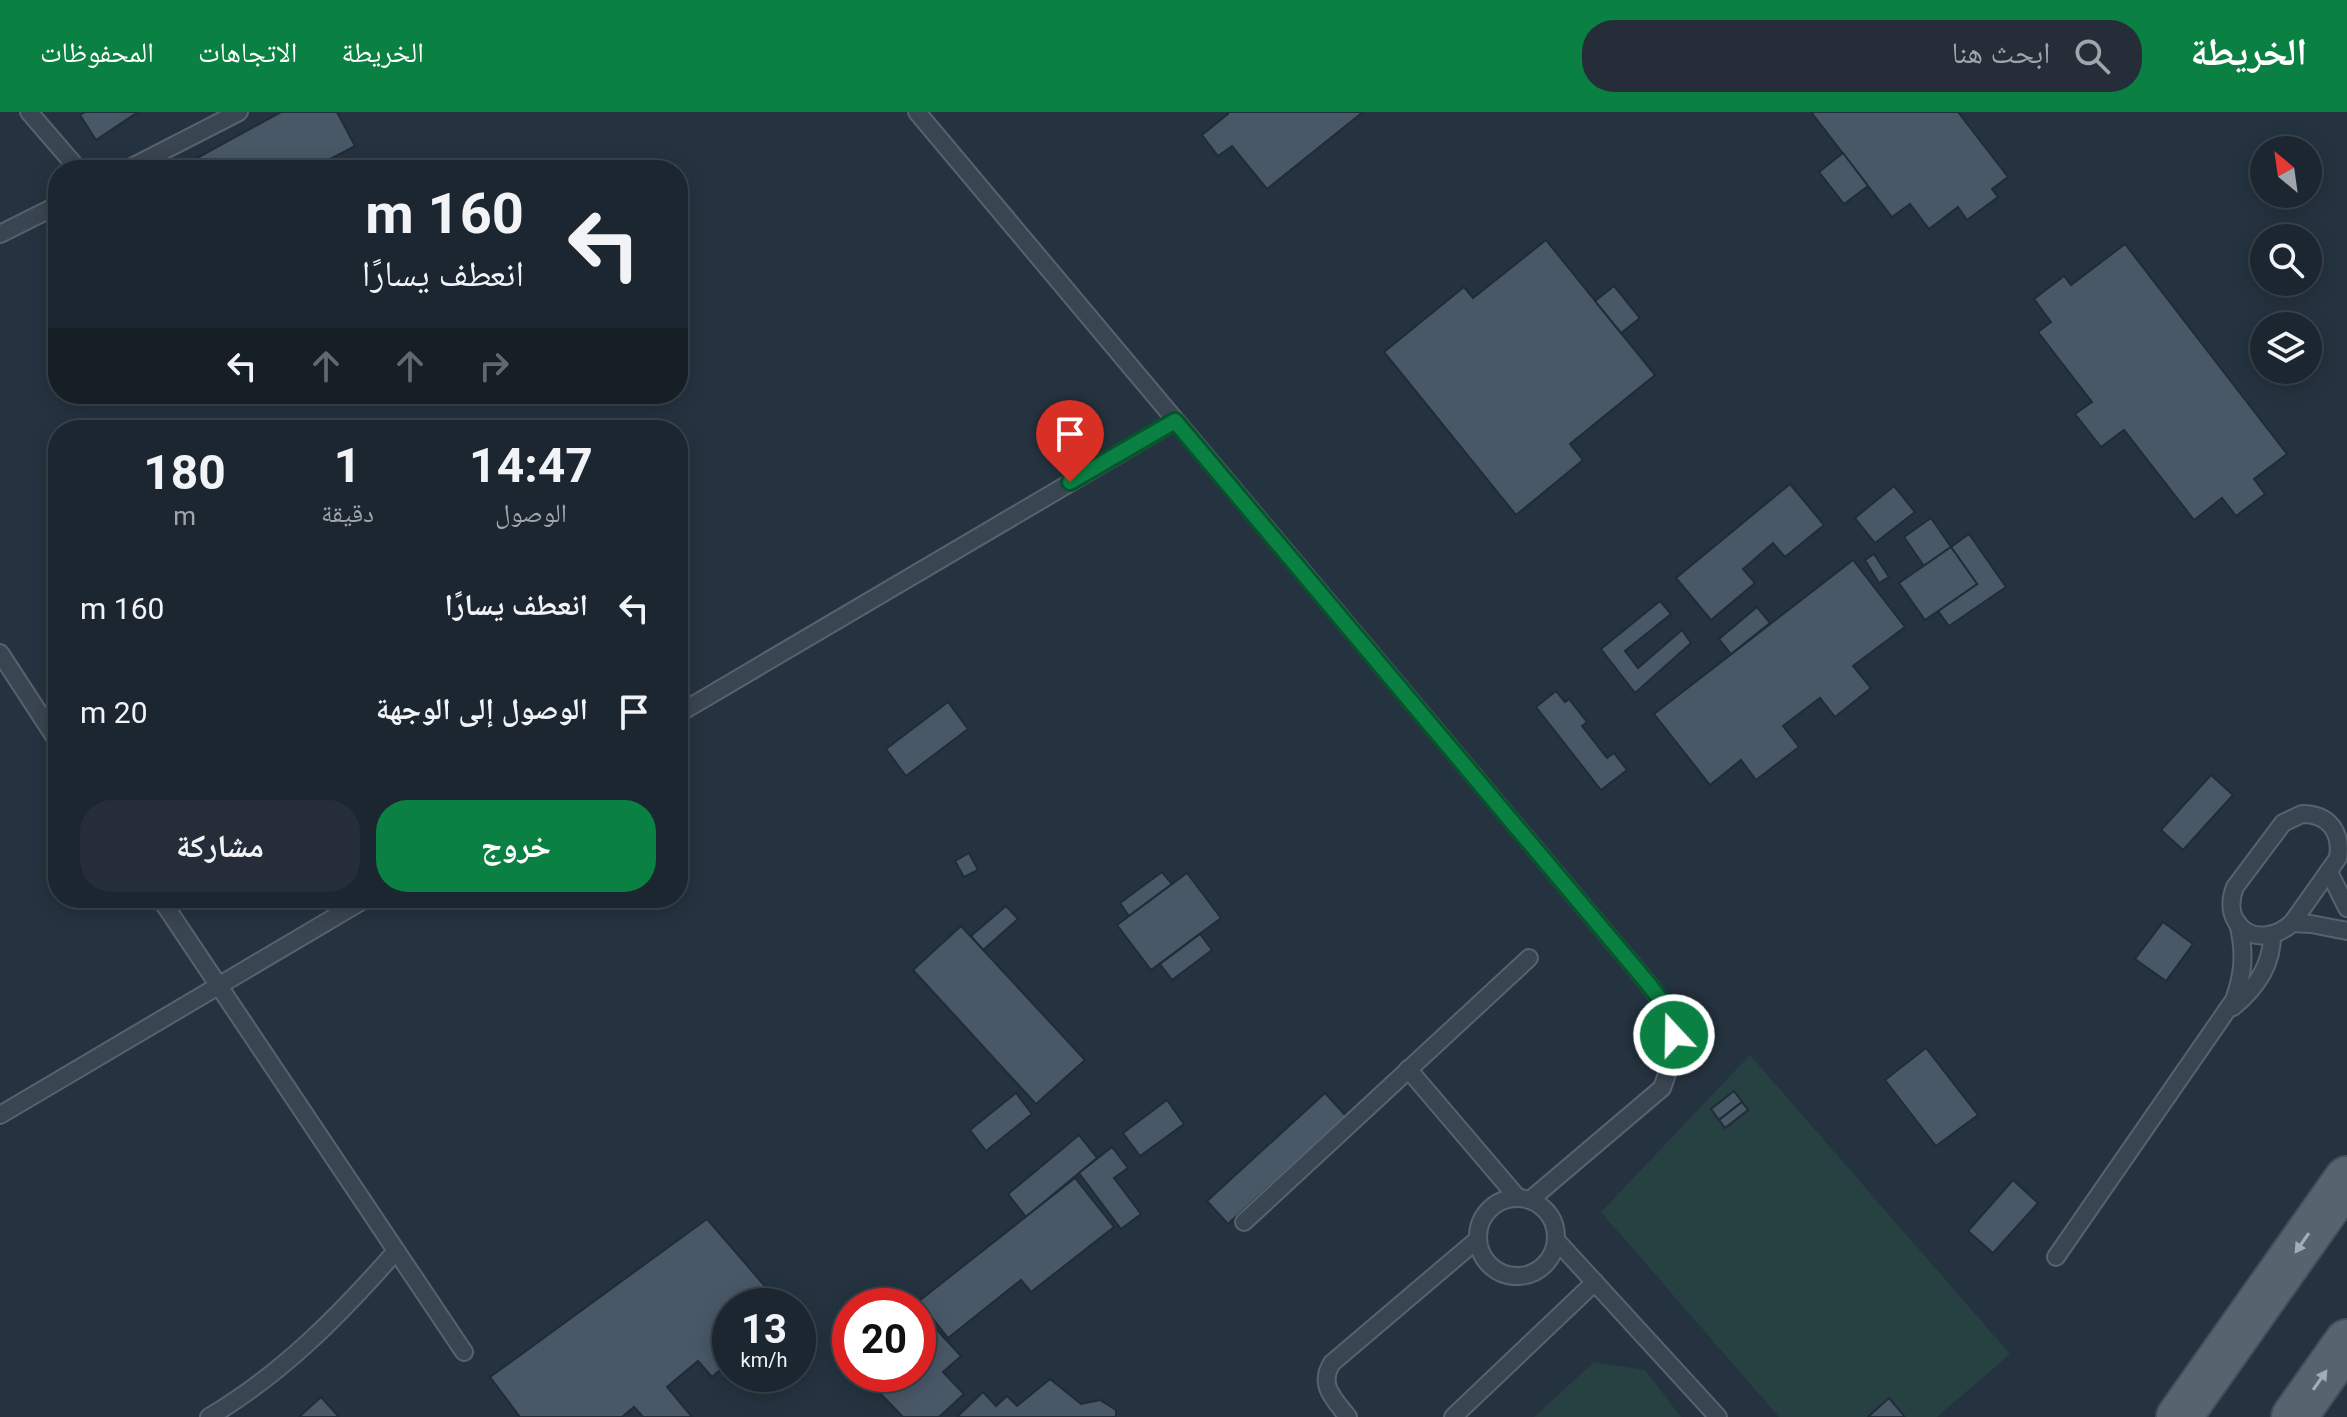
<!DOCTYPE html>
<html lang="ar">
<meta charset="utf-8">
<style>
body{margin:0;font-family:Roboto,"Noto Naskh Arabic",sans-serif;background:#252e38;color:#f1f3f6;direction:rtl;height:100vh;display:flex;flex-direction:column;font-size:30px;white-space:nowrap}
*{box-sizing:border-box;margin:0}
p{font-size:26px;color:#a0a5ab}
.icon{flex:none;width:44px;height:44px;fill:none;stroke:currentColor;stroke-width:2;stroke-linecap:round;stroke-linejoin:round}
.map{position:relative;flex:1;overflow:hidden;direction:ltr}
.panel{position:absolute;left:48px;top:308px;width:640px;height:488px;display:flex;flex-direction:column;background:#1c2630;border-radius:32px;box-shadow:0 4px 20px #0003,0 0 0 2px #3a434c;direction:rtl}
.panel>*{flex:none}
.banner{position:absolute;left:48px;top:48px;width:640px;height:244px;border-radius:32px;box-shadow:0 4px 20px #0003,0 0 0 2px #3a434c;direction:rtl;background:#1c2630;color:#f1f3f6;overflow:hidden}
.needle{width:52px;rotate:331deg}
.tools{position:absolute;left:2250px;top:24px;display:grid;gap:16px}
.tools a{display:grid;place-items:center;width:72px;height:72px;border-radius:50%;background:#1c2630;box-shadow:0 4px 20px #0003,0 0 0 2px #3a434c;font-size:40px}
.speed{position:absolute;left:712px;top:1176px;display:flex;gap:16px;font-size:40px;font-weight:700;text-align:center}
.speed>*{display:grid;place-content:center;width:104px;height:104px;border-radius:50%;background:#1c2630;box-shadow:0 4px 20px #0003,0 0 0 2px #3a434c;line-height:1}
.speed small{font-size:20px;font-weight:400}
.speed .limit{border:12px solid #d22;background:#fff;color:#111}
.pin{position:absolute;display:grid;place-items:center;width:68px;height:68px;color:#fff;margin:-82px -34px;border-radius:50% 50% 50% 0;rotate:-45deg;box-shadow:0 0 8px #0007}
.pin .icon{rotate:45deg}
.me{position:absolute;width:88px;margin:-44px;rotate:339deg;stroke-linejoin:round;filter:drop-shadow(0 0 6px #0008)}
.turn{display:flex;align-items:center;gap:28px;height:168px;padding:0 32px;font-size:36px}
.turn .icon{width:104px;height:104px;stroke-width:2.5}
.turn b{display:block;font-size:56px;line-height:68px}
.lanes{display:flex;align-items:center;height:76px;padding:0 32px;background:#0003;justify-content:center;gap:40px;direction:ltr}
.lanes .off{opacity:.35}
.eta{display:flex;justify-content:space-evenly;align-items:center;height:136px;text-align:center}
.eta b{font-size:48px;font-weight:700;line-height:56px}
.button{display:flex;gap:16px;margin-top:auto;padding:16px 32px}
.button a{flex:1;height:92px;border-radius:32px;background:#0b8043;color:#fff;font-size:32px;font-weight:700;line-height:92px;text-align:center}
.button a+a{background:#252e38;color:#f1f3f6}
ul{padding:0;list-style:none}
li{display:flex;align-items:center;gap:24px;height:104px;padding:0 32px}
li div{flex:1}
li b{display:block;font-size:30px}
li em{font-style:normal}
header{display:flex;align-items:center;gap:48px;box-sizing:border-box;height:112px;padding:0 40px;background:#0b8043;color:#fff}
header strong{font-size:38px}
nav{display:flex;gap:44px;margin-inline-start:auto;font-size:28px}
.search{width:560px;height:72px;background:#252e38;display:flex;align-items:center;gap:20px;box-sizing:border-box;padding:0 28px;border-radius:32px;color:#a0a5ab;font-size:30px}
.map>svg:first-child{display:block}
.green{fill:#274041}
.building{fill:#495867;stroke:#202c37;stroke-width:2}
.lines{fill:none;stroke-linecap:round;stroke-linejoin:round}
.lane-casing{stroke:#57626e;stroke-width:20}
.primary-casing{stroke:#434e59;stroke-width:48}
.lane{stroke:#394550;stroke-width:16}
.primary{stroke:#576470;stroke-width:44}
.oneway{fill:#a3adb9}
.route-casing{stroke:#07532c;stroke-width:20}
.route{stroke:#0b8043;stroke-width:14}
</style>
<header>
<strong>الخريطة</strong>
<div class="search"><svg class="icon" aria-label="search" viewBox="0 0 24 24"><circle cx="10" cy="10" r="6"/><path d="M15 15l6 6"/></svg>ابحث هنا</div>
<nav><a>الخريطة</a><a>الاتجاهات</a><a>المحفوظات</a></nav>
</header>
<div class="map">
<svg width="2347" height="1305" viewBox="0 0 2347 1305">
<rect width="100%" height="100%" fill="#253340"/>
<g class="green">
<path d="M1750 943 2010 1242 1937 1305H1779L1601 1100Z"/>
<path d="M1594 1250 1645 1258 1681 1305H1534Z"/>
</g>
<g class="building">
<path d="M85 0H138L96 28 80 3Z"/>
<path d="M281 0H337L355 34 310 58H204L197 46Z"/>
<path d="M1227 0H1363L1267 77 1232 34 1218 44 1202 23 1228 2Z"/>
<path d="M1811 0H1958L2008 65 1992 77 1998 85 1967 108 1958 95 1929 117 1910 92 1892 105Z"/>
<path d="M1843 41 1868 74 1844 92 1819 60Z"/>
<path d="M1546 128 1655 263 1570 332 1583 348 1516 403 1384 240 1464 175 1473 186Z"/>
<path d="M2125 132 2287 342 2254 367 2265 382 2236 404 2222 386 2194 408 2124 318 2101 335 2075 302 2092 290 2038 220 2051 210 2034 187 2064 164 2071 173Z"/>
<path d="M1614 174 1640 206 1621 221 1595 189Z"/>
<path d="M1790 372 1824 413 1785 445 1773 431 1743 457 1755 471 1711 508 1676 466Z"/>
<path d="M1894 374 1915 400 1875 431 1855 406Z"/>
<path d="M1931 406 1951 435 1924 454 1904 425Z"/>
<path d="M1969 422 2006 475 1949 514 1938 499 1977 472 1951 435Z"/>
<path d="M1951 435 1977 472 1925 508 1899 471Z"/>
<path d="M1874 442 1889 465 1879 471 1865 448Z"/>
<path d="M1853 448 1905 515 1853 554 1871 576 1835 605 1820 586 1783 614 1799 635 1756 668 1741 648 1710 673 1654 602Z"/>
<path d="M1660 489 1671 502 1625 539 1638 556 1682 518 1691 531 1635 581 1601 537Z"/>
<path d="M1757 495 1770 511 1731 542 1719 527Z"/>
<path d="M1556 579 1565 590 1569 587 1587 610 1582 614 1607 646 1614 641 1627 658 1601 678 1536 595Z"/>
<path d="M948 590 968 617 906 664 886 637Z"/>
<path d="M2211 663 2233 683 2183 738 2161 718Z"/>
<path d="M969 741 978 758 964 765 955 749Z"/>
<path d="M1162 760 1172 772 1129 804 1120 791Z"/>
<path d="M1187 761 1221 806 1151 858 1117 813Z"/>
<path d="M1006 794 1018 807 983 838 971 824Z"/>
<path d="M2163 810 2193 832 2166 869 2135 847Z"/>
<path d="M961 814 1085 948 1036 992 913 858Z"/>
<path d="M1200 822 1212 838 1172 868 1160 852Z"/>
<path d="M1926 936 1978 1003 1936 1034 1885 968Z"/>
<path d="M1734 979 1742 990 1719 1008 1711 997Z"/>
<path d="M1016 981 1032 1002 986 1039 970 1018Z"/>
<path d="M1325 981 1346 1004 1228 1112 1207 1089Z"/>
<path d="M1167 988 1184 1012 1140 1044 1123 1021Z"/>
<path d="M1742 990 1748 998 1725 1016 1719 1008Z"/>
<path d="M1079 1023 1097 1046 1026 1105 1008 1082Z"/>
<path d="M1112 1035 1128 1056 1114 1066 1141 1102 1121 1117 1079 1061Z"/>
<path d="M1075 1066 1114 1115 1031 1180 1021 1168 948 1226 919 1189Z"/>
<path d="M2013 1068 2038 1091 1993 1141 1968 1119Z"/>
<path d="M707 1107 782 1194H730V1249L712 1265 698 1249 667 1275 692 1305H643L634 1295 622 1305H520L490 1265Z"/>
<path d="M936 1217 961 1244 943 1260 964 1282 939 1305H903L874 1275 888 1262H918V1234Z"/>
<path d="M1050 1267 1081 1292 1100 1288 1116 1298V1305H957L983 1280 996 1294 1007 1284 1017 1294Z"/>
<path d="M321 1285 339 1305H299Z"/>
<path d="M1889 1286 1905 1305H1868Z"/>
</g>
<g class="lines">
<defs>
<g id="lane">
<path d="M29 0 79 58"/>
<path d="M917 0 1651 875C1677 913 1679 933 1662 976L1530 1088"/>
<path d="M126 58 239 0"/>
<path d="M0 122 58 93"/>
<path d="M0 541 58 630"/>
<path d="M678 602 1175 309"/>
<path d="M2302 702C2329 702 2342 720 2338 746L2292 811C2260 840 2219 815 2235 775L2283 711Z"/>
<path d="M2329 760 2347 796"/>
<path d="M160 786 464 1240"/>
<path d="M2292 811 2311 812 2347 819"/>
<path d="M2233 895C2255 877 2272 853 2272 824"/>
<path d="M1408 957 1518 1086"/>
<path d="M0 1003 367 786"/>
<circle cx="1517" cy="1125" r="39"/>
<path d="M1244 1110 1529 846"/>
<path d="M1556 1128 1718 1305"/>
<path d="M2056 1145 2234 888C2244 861 2245 839 2238 811"/>
<path d="M209 1305C282 1262 341 1202 396 1139"/>
<path d="M1348 1305C1334 1287 1318 1273 1332 1251L1478 1127"/>
<path d="M1453 1305 1595 1170"/>
</g>
<g id="primary">
<path d="M2179 1305 2347 1067"/>
<path d="M2294 1305 2347 1230"/>
</g>
</defs>
<use href="#lane" class="lane-casing"/>
<use href="#primary" class="primary-casing"/>
<use href="#lane" class="lane"/>
<use href="#primary" class="primary"/>
</g>
<defs><path id="oneway-solid" d="M-6-.8H1V-3.2L6.5 0L1 3.2V.8H-6Z" transform="scale(2)"/></defs>
<g class="oneway">
<use href="#oneway-solid" transform="translate(2302 1131) rotate(125)"/>
<use href="#oneway-solid" transform="translate(2320 1268) rotate(-55)"/>
</g>
<g class="lines">
<defs>
<path id="route" d="M1070 370 1175 309 1651 875 1667 897 1674 923"/>
</defs>
<use href="#route" class="route-casing"/>
<use href="#route" class="route"/>
</g>
</svg>
<div class="tools">
<a><svg class="needle" viewBox="-14 -14 28 28"><path d="M0-13l5 13h-10z" fill="#e53935"/><path d="M0 13l5-13h-10z" fill="#a0a5ab"/></svg></a>
<a><svg class="icon" aria-label="search" viewBox="0 0 24 24"><circle cx="10" cy="10" r="6"/><path d="M15 15l6 6"/></svg></a>
<a><svg class="icon" aria-label="layers" viewBox="0 0 24 24"><path d="M12 4l9 5-9 5-9-5zM3 14l9 5 9-5"/></svg></a>
</div>
<div class="speed"><div>13<small>km/h</small></div><div class="limit">20</div></div>
<div class="pin" style="left:1070px;top:370px;background:#d93025"><svg class="icon" aria-label="arrive" viewBox="0 0 24 24"><path d="M6 21V4h12l-3 4 3 4H6"/></svg></div>
<svg class="me" style="left:1674px;top:923px" viewBox="-20 -20 40 40"><circle r="17" fill="#0b8043" stroke="#fff" stroke-width="3"/><path d="M0-11L8 9 0 5-8 9z" fill="#fff"/></svg>
<div class="banner">
<div class="turn"><svg class="icon" aria-label="left" viewBox="0 0 24 24"><path d="M17 20v-9H6M10 6l-5 5 5 5"/></svg><div><b>160 m</b>انعطف يسارًا</div></div>
<div class="lanes"><svg class="icon" aria-label="left" viewBox="0 0 24 24"><path d="M17 20v-9H6M10 6l-5 5 5 5"/></svg><svg class="icon off" aria-label="ahead" viewBox="0 0 24 24"><path d="M12 20V5M6 11l6-6 6 6"/></svg><svg class="icon off" aria-label="ahead" viewBox="0 0 24 24"><path d="M12 20V5M6 11l6-6 6 6"/></svg><svg class="icon off" aria-label="right" viewBox="0 0 24 24"><path d="M7 20v-9h11M14 6l5 5-5 5"/></svg></div>
</div>
<section class="panel">
<div class="eta">
<div><b>14:47</b><p>الوصول</p></div>
<div><b>1</b><p>دقيقة</p></div>
<div><b>180</b><p>m</p></div>
</div>
<ul>
<li><svg class="icon" aria-label="left" viewBox="0 0 24 24"><path d="M17 20v-9H6M10 6l-5 5 5 5"/></svg><div><b>انعطف يسارًا</b></div><em>160 m</em></li>
<li><svg class="icon" aria-label="arrive" viewBox="0 0 24 24"><path d="M6 21V4h12l-3 4 3 4H6"/></svg><div><b>الوصول إلى الوجهة</b></div><em>20 m</em></li>
</ul>
<div class="button"><a>خروج</a><a>مشاركة</a></div>
</section>
</div>
